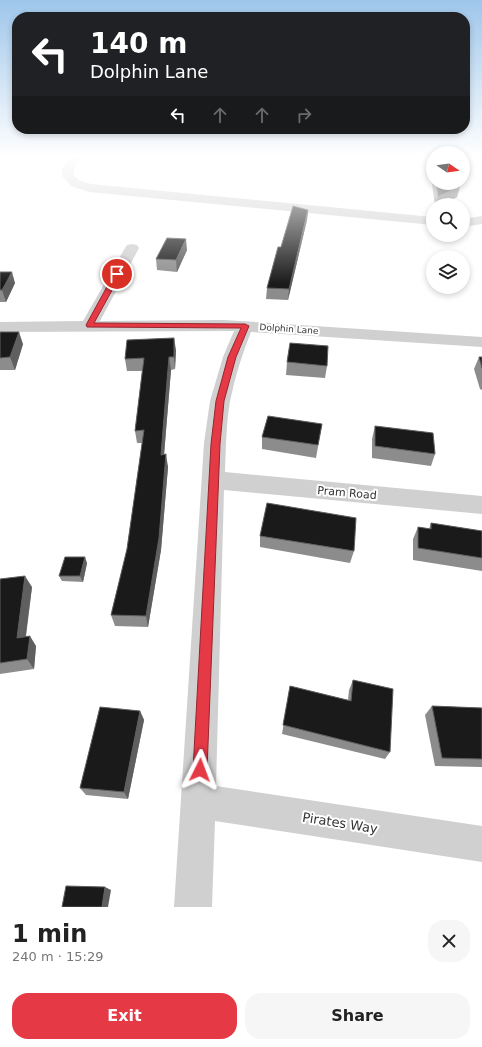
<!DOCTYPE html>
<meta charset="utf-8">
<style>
body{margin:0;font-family:"DejaVu Sans",sans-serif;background:#f6f6f6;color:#222;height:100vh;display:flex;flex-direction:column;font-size:15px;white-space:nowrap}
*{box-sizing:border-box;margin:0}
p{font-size:13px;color:#767676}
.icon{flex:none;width:22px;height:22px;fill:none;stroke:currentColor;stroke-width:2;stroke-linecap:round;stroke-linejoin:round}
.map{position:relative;height:907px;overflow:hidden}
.details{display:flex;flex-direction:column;background:#fff;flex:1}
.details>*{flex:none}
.hud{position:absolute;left:12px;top:12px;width:458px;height:122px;border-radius:16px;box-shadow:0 2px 6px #0003;background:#202124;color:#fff;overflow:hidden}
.needle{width:26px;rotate:103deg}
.tools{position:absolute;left:426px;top:146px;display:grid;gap:8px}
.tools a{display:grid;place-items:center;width:44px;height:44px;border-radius:50%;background:#fff;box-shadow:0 2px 6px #0003;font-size:20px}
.pin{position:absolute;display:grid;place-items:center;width:34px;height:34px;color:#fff;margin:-17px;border:2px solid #fff;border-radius:50%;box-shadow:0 1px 4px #0007}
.me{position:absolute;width:44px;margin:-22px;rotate:3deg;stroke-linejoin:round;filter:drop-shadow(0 0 3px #0008)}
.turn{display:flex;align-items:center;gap:14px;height:84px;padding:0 12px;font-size:18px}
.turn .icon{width:52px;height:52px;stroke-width:2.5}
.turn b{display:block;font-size:28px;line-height:34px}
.lanes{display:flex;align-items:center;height:38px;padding:0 12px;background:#0003;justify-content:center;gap:20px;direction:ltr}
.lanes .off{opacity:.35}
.round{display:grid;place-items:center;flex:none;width:42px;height:42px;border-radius:16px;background:#f6f6f6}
.head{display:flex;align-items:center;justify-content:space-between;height:68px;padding:0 12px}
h1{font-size:24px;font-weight:800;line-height:30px}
.button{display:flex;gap:8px;margin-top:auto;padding:8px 12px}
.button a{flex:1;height:46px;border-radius:16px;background:#e63946;color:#fff;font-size:16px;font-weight:800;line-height:46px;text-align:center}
.button a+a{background:#f6f6f6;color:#222}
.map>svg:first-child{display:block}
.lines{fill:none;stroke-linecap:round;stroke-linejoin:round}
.minor{fill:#d0d0d0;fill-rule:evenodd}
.wall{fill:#8c8c8c}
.shaded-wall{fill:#5f5f5f}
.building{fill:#1a1a1a;stroke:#5f5f5f}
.route{fill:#e63946;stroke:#96252e}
.labels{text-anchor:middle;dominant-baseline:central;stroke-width:4;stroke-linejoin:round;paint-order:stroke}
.far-street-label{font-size:9px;fill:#333;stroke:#fff}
.street-label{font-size:11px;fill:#333;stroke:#fff}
.near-street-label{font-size:13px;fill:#333;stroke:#fff}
</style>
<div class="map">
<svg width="482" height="907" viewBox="0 0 482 907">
<rect width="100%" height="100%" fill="#fff"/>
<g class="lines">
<g class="minor">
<path d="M71 157H81L74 169V175L79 180 91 184 433 217V225L89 192 71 186 62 176V169Z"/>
<path d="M482 216V224L463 227V219Z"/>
<path d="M132 244 137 245 139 248 100 321 224 320 482 337V347L251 332C242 354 235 377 230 401 226 424 226 449 225 472L482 496V514L224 490 216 786 482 826V862L215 821 212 907H174L204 443 210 401 223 357 234 331 0 332V322L83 321 125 248 127 245Z"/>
</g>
</g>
<g class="wall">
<path d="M428 157H433V183H459L460 186 457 197 441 205H435Z"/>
<path d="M308 210 307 220 288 300 266 299 267 288 281 247Z"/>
<path d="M187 250 177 272 157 270 156 259Z"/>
<path d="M0 272 15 283 6 302H0Z"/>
<path d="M0 332 23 344 15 370H0Z"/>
<path d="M176 350 175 369 171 370 164 455 168 467 161 550 148 627 115 626 111 615 127 549 142 443H137L135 431 142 371H127L125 359Z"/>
<path d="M479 357H482V390L480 389 474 369Z"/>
<path d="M287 362 327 366 325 378 286 375Z"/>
<path d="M322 424 316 458 262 449V437Z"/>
<path d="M375 426 435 454 431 466 372 458V439Z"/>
<path d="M431 523 482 531V571L413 560V539L418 527 429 529Z"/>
<path d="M260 536 354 551 350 563 260 547Z"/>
<path d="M87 563 83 582 62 581 59 576Z"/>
<path d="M0 579 32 587 26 637 36 646 34 669 0 674Z"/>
<path d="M353 680 390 752 385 759 282 734 290 686 348 700 349 690Z"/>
<path d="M432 706 482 708V767L435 766 425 715Z"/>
<path d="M140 711 144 720 128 799 86 795 80 788Z"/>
</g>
<g class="shaded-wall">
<path d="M460 186 457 197 441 205H436L438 197Z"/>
<path d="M308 210 307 220 288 300 289 289Z"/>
<path d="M186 239 187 250 177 272 176 260Z"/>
<path d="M12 272 15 283 6 302 2 290Z"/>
<path d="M19 332 23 344 15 370 10 357Z"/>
<path d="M174 338 176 350 175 369 174 357Z"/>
<path d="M169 357 171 370 163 467 161 455Z"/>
<path d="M166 454 168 467 161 550 148 627 146 616Z"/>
<path d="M85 557 87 563 83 582 80 576Z"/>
<path d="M25 576 32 587 24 648 17 638Z"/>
<path d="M30 636 36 646 34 669 27 659Z"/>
<path d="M140 711 144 720 128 799 124 792Z"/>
<path d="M105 887 111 890 108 907H102Z"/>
</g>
<g class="building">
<path d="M432 157H433V165Z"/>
<path d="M436 183H459L460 186 438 197Z"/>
<path d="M293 206 308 210 289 289 267 288 278 247H281Z"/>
<path d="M167 238 186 239 176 260 156 259Z"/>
<path d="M0 272H12L2 290H0Z"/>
<path d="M0 332H19L10 357 0 358Z"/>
<path d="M174 338V357H169L161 455 166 454 159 538 146 616 111 615 127 549 144 430 135 431 144 358 125 359 127 340Z"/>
<path d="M290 343 328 346 327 366 287 362Z"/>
<path d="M479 357H482V368Z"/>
<path d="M268 416 322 424 318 445 262 437Z"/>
<path d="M375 426 433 433 435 454 375 446Z"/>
<path d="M267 503 356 518 354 551 260 536Z"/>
<path d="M431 523 482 531V558L418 548V527L431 529Z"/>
<path d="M65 557H85L80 576H59Z"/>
<path d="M25 576 17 638 30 636 27 659 0 663V579Z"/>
<path d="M353 680 393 689 390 752 283 725 290 686 351 701Z"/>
<path d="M432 706 482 708V759L442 758Z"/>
<path d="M100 707 140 711 124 792 80 788Z"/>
<path d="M66 886 105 887 102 907H62Z"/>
</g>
<linearGradient id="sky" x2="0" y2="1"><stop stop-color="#9ec6ea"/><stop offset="0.55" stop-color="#fff"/><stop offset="1" stop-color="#fff" stop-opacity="0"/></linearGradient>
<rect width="482" height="284" fill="url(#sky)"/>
<path class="route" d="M115 272 121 274 94 323 245 324 249 326 236 357 224 401 220 444 207 770 205 775 200 777 195 775 193 770 211 444 216 401 228 357 241 328 87 327 86 325Z"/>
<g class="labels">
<g class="far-street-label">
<text transform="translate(289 329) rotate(4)">Dolphin Lane</text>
</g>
<g class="street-label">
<text transform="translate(347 493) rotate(5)">Pram Road</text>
</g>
<g class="near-street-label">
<text transform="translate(340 823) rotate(9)">Pirates Way</text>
</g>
</g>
</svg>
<div class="tools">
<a><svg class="needle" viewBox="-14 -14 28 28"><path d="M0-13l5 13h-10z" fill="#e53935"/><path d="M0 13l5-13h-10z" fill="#767676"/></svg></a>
<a><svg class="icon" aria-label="search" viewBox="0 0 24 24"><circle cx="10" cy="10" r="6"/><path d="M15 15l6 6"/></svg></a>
<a><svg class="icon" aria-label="layers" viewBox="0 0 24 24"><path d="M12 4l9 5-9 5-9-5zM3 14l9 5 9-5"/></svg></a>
</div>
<div class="pin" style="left:117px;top:274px;background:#d93025"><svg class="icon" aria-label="arrive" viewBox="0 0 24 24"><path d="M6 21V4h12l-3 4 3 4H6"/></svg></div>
<svg class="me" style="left:200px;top:770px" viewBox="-20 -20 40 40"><path d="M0-17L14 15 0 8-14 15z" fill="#e63946" stroke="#fff" stroke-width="4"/></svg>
<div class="hud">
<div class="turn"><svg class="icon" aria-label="left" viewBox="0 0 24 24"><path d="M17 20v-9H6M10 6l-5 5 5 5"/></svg><div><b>140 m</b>Dolphin Lane</div></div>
<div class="lanes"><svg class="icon" aria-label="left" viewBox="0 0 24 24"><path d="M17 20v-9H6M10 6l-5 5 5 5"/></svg><svg class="icon off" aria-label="ahead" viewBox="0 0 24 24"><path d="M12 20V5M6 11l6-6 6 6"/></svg><svg class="icon off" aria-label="ahead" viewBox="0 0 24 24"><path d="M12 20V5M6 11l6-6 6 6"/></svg><svg class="icon off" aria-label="right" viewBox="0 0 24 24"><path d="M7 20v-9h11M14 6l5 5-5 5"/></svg></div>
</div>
</div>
<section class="details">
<div class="head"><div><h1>1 min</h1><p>240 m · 15:29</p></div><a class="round"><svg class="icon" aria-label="close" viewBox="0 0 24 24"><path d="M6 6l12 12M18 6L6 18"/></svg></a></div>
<div class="button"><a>Exit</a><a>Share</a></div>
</section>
